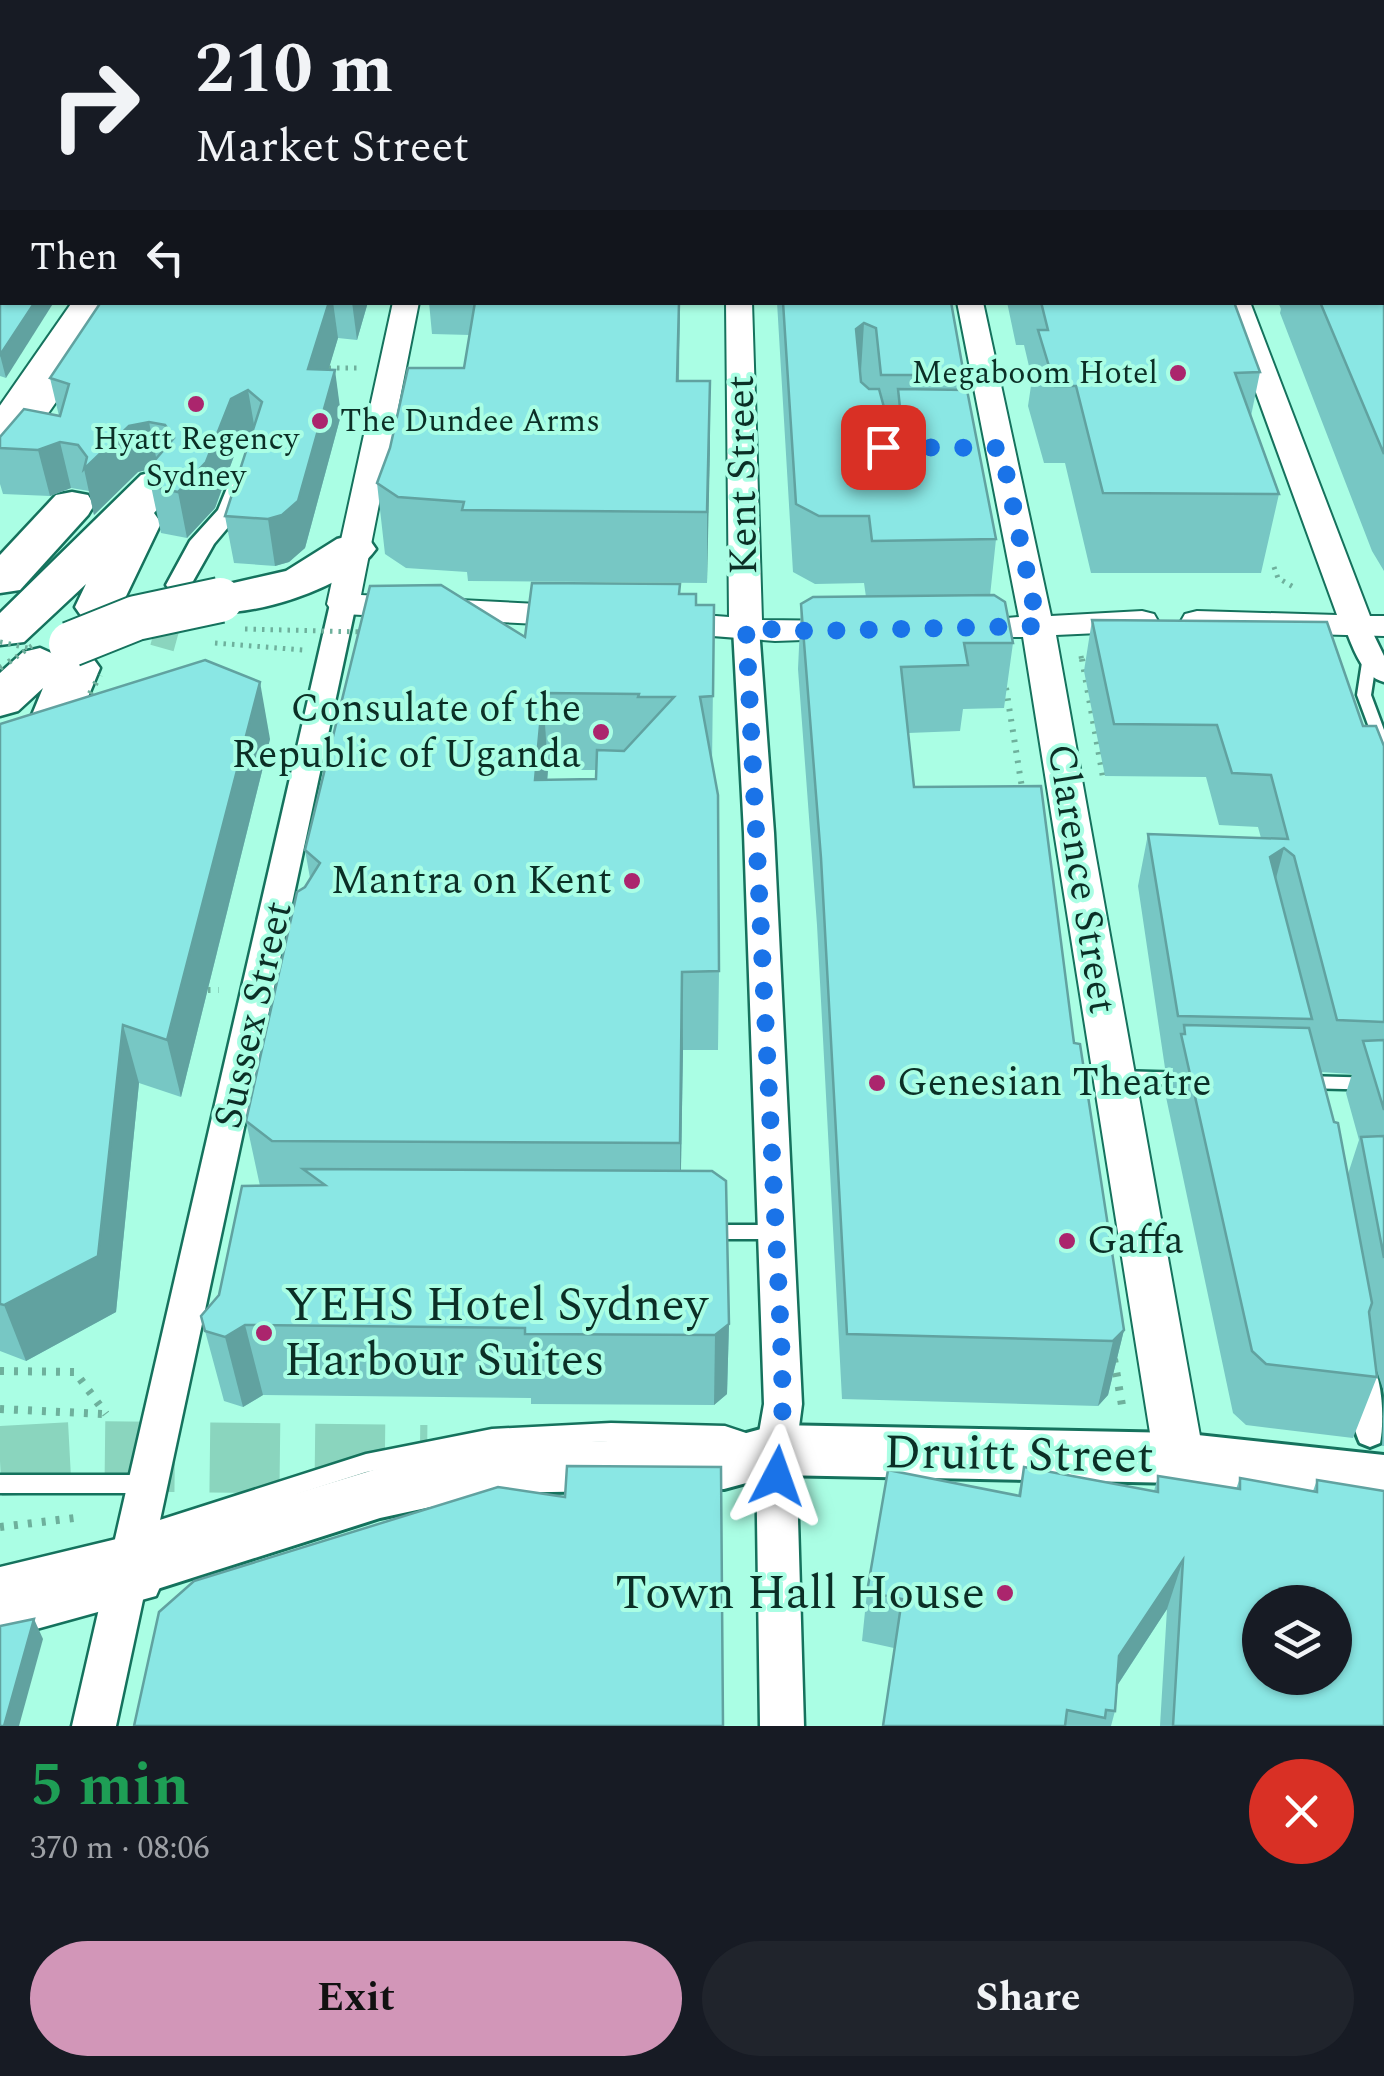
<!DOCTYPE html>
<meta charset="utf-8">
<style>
body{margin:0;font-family:Spectral,serif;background:#20242c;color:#f1f3f6;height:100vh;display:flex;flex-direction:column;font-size:38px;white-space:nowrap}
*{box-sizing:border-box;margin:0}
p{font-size:32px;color:#9ea1a6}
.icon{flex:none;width:55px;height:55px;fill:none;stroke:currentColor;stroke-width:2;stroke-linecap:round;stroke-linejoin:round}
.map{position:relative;height:1726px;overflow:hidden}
.drawer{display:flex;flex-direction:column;background:#171b24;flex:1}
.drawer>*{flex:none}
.hud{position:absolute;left:0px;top:0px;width:1385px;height:305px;box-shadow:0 2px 8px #0004;background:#171b24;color:#f1f3f6;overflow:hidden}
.controls{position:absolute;left:1242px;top:1585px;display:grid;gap:20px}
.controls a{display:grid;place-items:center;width:110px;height:110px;border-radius:50%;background:#171b24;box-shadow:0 2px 8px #0004;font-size:50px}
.pin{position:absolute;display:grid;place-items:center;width:85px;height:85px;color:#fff;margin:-42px;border-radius:20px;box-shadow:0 5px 15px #0006}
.me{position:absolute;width:110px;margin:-55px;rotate:4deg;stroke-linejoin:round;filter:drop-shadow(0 0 8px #0008)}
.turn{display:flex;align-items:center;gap:35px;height:210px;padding:0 30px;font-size:45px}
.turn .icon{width:130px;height:130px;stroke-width:2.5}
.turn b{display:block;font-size:70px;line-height:85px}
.then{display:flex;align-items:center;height:95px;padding:0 30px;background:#0003;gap:20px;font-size:38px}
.round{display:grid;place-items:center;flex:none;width:105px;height:105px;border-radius:52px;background:#20242c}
.overview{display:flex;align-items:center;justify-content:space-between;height:170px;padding:0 30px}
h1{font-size:60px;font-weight:700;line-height:75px;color:#1e9e55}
.action{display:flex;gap:20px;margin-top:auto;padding:20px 30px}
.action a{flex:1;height:115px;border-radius:60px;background:#d296b8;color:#111;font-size:40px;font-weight:700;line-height:115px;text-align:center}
.action a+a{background:#20242c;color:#f1f3f6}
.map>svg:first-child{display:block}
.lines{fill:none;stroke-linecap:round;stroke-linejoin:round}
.minor-tunnel{stroke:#8ad5be;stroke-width:24;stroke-dasharray:24 12;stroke-linecap:butt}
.motorway-tunnel{stroke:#8ad5be;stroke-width:70;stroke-dasharray:70 35;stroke-linecap:butt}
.service-casing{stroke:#15725d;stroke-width:5}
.pedestrian-casing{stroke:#15725d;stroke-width:6}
.minor-casing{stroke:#15725d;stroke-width:5}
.tertiary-casing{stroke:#15725d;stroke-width:4}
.secondary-casing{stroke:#15725d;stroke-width:6}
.motorway-casing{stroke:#15725d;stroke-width:5}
.path-far2{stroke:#6eb09c;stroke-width:5;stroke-dasharray:2.5 6;stroke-linecap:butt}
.path-far1{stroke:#6eb09c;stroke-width:6;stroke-dasharray:2.5 8;stroke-linecap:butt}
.path{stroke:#6eb09c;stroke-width:8;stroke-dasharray:4 10;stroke-linecap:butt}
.service{fill:#fff;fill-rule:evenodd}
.pedestrian{fill:#fff;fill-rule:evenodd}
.minor{fill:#fff;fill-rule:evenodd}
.tertiary{fill:#fff;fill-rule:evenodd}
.secondary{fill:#fff;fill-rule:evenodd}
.motorway{fill:#fff;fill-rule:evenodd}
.motorway-bridge-casing{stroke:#15725d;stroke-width:48;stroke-linecap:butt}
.path-bridge-far1{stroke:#6eb09c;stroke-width:5;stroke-dasharray:2.5 6;stroke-linecap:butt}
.path-bridge{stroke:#6eb09c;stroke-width:6;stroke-dasharray:2.5 8;stroke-linecap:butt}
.motorway-bridge{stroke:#fff;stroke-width:44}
.wall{fill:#77c7c4;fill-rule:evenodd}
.shaded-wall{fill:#61a2a0}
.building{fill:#8ae7e4;stroke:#61a2a0;stroke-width:2.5;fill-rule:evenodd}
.route{stroke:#1a73e8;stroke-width:18;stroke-dasharray:0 32.4}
.poi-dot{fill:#ab256d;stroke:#aafee4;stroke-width:4}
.labels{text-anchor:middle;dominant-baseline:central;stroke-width:8;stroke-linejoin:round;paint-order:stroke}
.far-poi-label{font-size:32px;fill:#0b2f26;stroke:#aafee4;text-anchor:end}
.street-label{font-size:40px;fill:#0b2f26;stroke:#aafee4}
.poi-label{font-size:40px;fill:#0b2f26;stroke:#aafee4;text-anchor:end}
.near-poi-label{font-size:48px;fill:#0b2f26;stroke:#aafee4;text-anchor:start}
.near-street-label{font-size:48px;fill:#0b2f26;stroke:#aafee4}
</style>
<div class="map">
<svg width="1384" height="1726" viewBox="0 0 1384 1726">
<rect width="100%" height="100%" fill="#aafee4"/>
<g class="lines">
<path class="minor-tunnel" d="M162 648 176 597"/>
<path class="motorway-tunnel" d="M0 1461 94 1456 427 1460"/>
<defs>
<g id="service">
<path d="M346 0H354L353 2H345Z"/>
<path d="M1370 652 1377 656 1371 695 1384 730V754L1377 749 1357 695 1363 656Z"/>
<path d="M1118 1071 1190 1073 1196 1075 1198 1079 1196 1083 1190 1085 1118 1083 1112 1081 1110 1077 1112 1073Z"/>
<path d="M1303 1076 1384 1078V1090L1303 1088 1297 1086 1295 1082 1297 1078Z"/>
<path d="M710 1225H777L783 1227 786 1232 783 1237 777 1239H710L704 1237 701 1232 704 1227Z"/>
<path d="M611 1423 725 1426 755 1436 758 1442 755 1448 748 1451 725 1444 611 1441 492 1447 366 1472 141 1544 134 1542 131 1535 134 1528 141 1526 366 1454 492 1429Z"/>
<path d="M0 1475H146L153 1478 156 1484 153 1490 146 1493H0Z"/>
</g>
<path id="pedestrian" d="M1364 1365 1374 1368C1383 1386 1384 1425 1380 1443L1370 1447 1360 1443C1351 1425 1345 1386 1354 1368Z"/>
<g id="minor">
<path d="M241 474 253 481 241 512 214 544 188 590H170L166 585 190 541 218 510 232 476Z"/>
<path d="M343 596 356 604 116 1726H72L330 604Z"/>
<path d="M1357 617 1366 619 1384 656V682C1361 676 1352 645 1344 625Z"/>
<path d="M746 620 759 628 774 833 802 1404 796 1450 804 1726H760L756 1450 764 1404 744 833 733 628Z"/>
</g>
<g id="tertiary">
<rect x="722" y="0" width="20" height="2"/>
<path d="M904 0H924L925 2H905Z"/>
<path d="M393 302H419L361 595 577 606 589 609 593 616 589 623 577 626 343 614 332 611 327 604Z"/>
<path d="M726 302H752L762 620 847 621 859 624 864 631 859 638 775 641 662 632 650 629 646 622 650 615 662 612 729 617Z"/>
<path d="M957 302H983L1051 616 1142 611 1154 614 1158 621 1154 628 1142 631 1056 635 1204 1458 1196 1473 1179 1480 1162 1473 1154 1458 1023 637H950L946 630 950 623 1019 617Z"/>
<path d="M1223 302H1250L1370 616H1384V636L1197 631 1185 628 1181 621 1185 614 1197 611 1337 615Z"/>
</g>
<path id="secondary" d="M776 1425 1179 1433 1384 1455V1505L1179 1483 776 1475 724 1489 495 1493 380 1518 129 1598 108 1590 100 1571 108 1552 129 1544 380 1468 495 1443 724 1439Z"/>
<g id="motorway">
<path d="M157 471 173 475 179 484 154 513 161 523 116 617 99 621 82 617 75 607 86 584 24 642 0 645V613L141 475Z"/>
<path d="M72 492 88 495 94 505 88 515 20 590 0 593V555L56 495Z"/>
<path d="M353 535 369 539 376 549C350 587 246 621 203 610L196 600 203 590 286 571 337 539Z"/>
<path d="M40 648 60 657 75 653 92 657 100 668 71 738 53 743 35 738 27 727 43 688 18 711 0 716V673L23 652Z"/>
<path d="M129 1536 156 1546 167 1571 156 1596 0 1639V1567Z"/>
</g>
</defs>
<use href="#service" class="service-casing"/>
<use href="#pedestrian" class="pedestrian-casing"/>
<use href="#minor" class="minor-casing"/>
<use href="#tertiary" class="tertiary-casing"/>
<use href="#secondary" class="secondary-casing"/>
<use href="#motorway" class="motorway-casing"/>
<g class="path-far2">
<path d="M320 368H360"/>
<path d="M1274 567 1278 578 1295 588"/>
<path d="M215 643 303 650"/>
<path d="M1081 656 1082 662"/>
</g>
<g class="path-far1">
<path d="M1082 659 1104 783"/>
<path d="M1006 688 1023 794"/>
<path d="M208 990H219"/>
</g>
<g class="path">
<path d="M1114 1359 1123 1411"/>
<path d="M0 1371 75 1372 106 1414"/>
<path d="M0 1409 104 1414"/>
<path d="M0 1527 83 1517"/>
</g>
<use href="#service" class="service"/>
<use href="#pedestrian" class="pedestrian"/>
<use href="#minor" class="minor"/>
<use href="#tertiary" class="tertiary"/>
<use href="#secondary" class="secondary"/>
<use href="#motorway" class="motorway"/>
<defs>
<g id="motorway-bridge">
<path d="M0 444 99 302"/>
<path d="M71 644 136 618 220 600"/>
</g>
</defs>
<use href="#motorway-bridge" class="motorway-bridge-casing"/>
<g class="path-bridge-far1">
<path d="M245 629 363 632"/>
<path d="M0 642 28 648"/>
<path d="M9 662 36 643"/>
</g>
<g class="path-bridge">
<path d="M0 668 13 659"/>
<path d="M85 703 100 675"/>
</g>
<use href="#motorway-bridge" class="motorway-bridge"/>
</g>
<g class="wall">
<path d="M943 0H1120L1121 2H944Z"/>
<path d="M1142 0H1384V571L1372 551 1280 313 1281 309 1278 302H1382V2H1143Z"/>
<path d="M0 107 6 378 0 376Z"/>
<path d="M101 302H368L357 340 338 338 328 370 341 415 305 548 289 562 275 566 234 563 225 516 250 439 238 445 215 508 187 538 161 533 151 486 152 482 150 469 138 472 94 515 89 491 71 488 50 496 3 494 0 484V437L59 416 50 378Z"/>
<path d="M429 302H680L679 381H710L707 583 468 581 467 572 406 568 385 554 377 483 464 368 470 335 432 334Z"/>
<path d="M777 302H951L964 375 962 390 996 539 990 596 1013 643 1004 708 963 709 960 731 908 733 914 787 1074 1043 1124 1330 1108 1395 1098 1406 842 1399 817 925 798 669 801 604 866 597 864 583 815 584 793 572Z"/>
<path d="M1007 302H1234L1260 372 1251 416 1279 494 1261 573H1091L1065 463H1044L1028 406 1032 379 1024 345H1016Z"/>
<path d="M680 584V594L696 605H714L712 764 719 971 718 1050H683L681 1171 729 1324 727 1394 714 1405 531 1404V1398L263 1395 243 1407 224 1401 201 1316 219 1295 260 1186 246 1121 305 887 310 878 305 850 525 637ZM548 770H596V779L547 780Z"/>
<path d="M1092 620 1363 726 1384 746V1446H1382L1384 1392 1376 1368 1377 1377 1353 1438 1246 1425 1233 1413 1166 1097 1173 1068H1165L1138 886 1148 834 1261 838 1258 827 1219 825 1206 777 1105 776 1084 671ZM1321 1072 1352 1074 1346 1093 1359 1140 1348 1174Z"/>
<path d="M0 724 270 739 181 1097 139 1083 116 1312 26 1361 0 1351Z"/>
<path d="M1024 1467 1154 1491 1158 1476 1236 1489 1240 1478 1313 1491 1317 1480 1384 1726H1160L1167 1609 1117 1686 1115 1711 1111 1726H883L894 1648 862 1641 867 1592 1018 1495Z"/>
</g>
<g class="shaded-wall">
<path d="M3 0H20L18 2H2V26L0 30V4Z"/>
<path d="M35 302H54L6 378 0 355Z"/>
<path d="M329 302H333L338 338 315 415 308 369Z"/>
<path d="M352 302H368L357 340Z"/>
<path d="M679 302H680L677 449V381Z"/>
<path d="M864 323 860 387 856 329Z"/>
<path d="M335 370 341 415 305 548 289 562 275 566 268 519Z"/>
<path d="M710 381V450L707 583V512Z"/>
<path d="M248 390 256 436 238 445 215 508 187 538 178 492 231 399Z"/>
<path d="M149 422 158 467 138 472 94 515 84 469 129 426Z"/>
<path d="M60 442 71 488 50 496 38 450Z"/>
<path d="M260 682 270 739 181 1097 167 1040Z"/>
<path d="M543 693 548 770 541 858 535 780Z"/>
<path d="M1284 848 1270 901V857Z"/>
<path d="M682 972 683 1050 680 1221V1143Z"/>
<path d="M123 1025 139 1083 116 1312 26 1361 4 1305Z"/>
<path d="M729 1324 727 1394 714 1405 715 1335Z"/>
<path d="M245 1325 263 1395 243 1407 225 1337Z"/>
<path d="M1124 1330 1108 1395 1098 1406 1113 1341Z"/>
<path d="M1183 1560 1167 1609 1105 1704 1119 1656Z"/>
<path d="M34 1619 43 1639 19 1726H4Z"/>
</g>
<g class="building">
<path d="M107 0H211L210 2H108Z"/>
<path d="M364 0H434V2H363Z"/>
<rect x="486" y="0" width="213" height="2"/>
<rect x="766" y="0" width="133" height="2"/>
<path d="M963 0H1120L1121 2H964Z"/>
<path d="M1176 0H1384V454L1320 302H1382V2H1178Z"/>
<path d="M2 104V302H35L0 355V107Z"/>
<path d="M101 302H329L308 369 335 370 298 501 282 515 268 519 225 516 262 402 248 390 231 399 206 462 178 492 151 486 155 474 149 467 174 438 165 425 149 422 129 426 84 469 87 457 78 445 60 442 38 450 0 448V437L24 409 60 416 69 384 50 378Z"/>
<path d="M475 302H679L677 381H710L707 512 462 510 464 502 398 497 377 483 390 448 408 368H464Z"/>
<path d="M783 302H951L964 375H881L876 328 864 323 856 329 861 382 869 389H879L888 422 901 417 898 389 967 390 996 539 872 541 869 516H819L796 504Z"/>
<path d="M1041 302H1234L1260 372 1235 373 1279 494 1103 493 1076 386H1055L1038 330H1048Z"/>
<path d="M532 583 680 584 679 594H696V605H714L713 696 700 697 718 795 719 971 682 972 680 1143 272 1141 246 1121 297 892 305 887 320 863 305 850 370 586 441 585 525 637ZM543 693 639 694 638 697H674L624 751 597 750 596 779 535 780Z"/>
<path d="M994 595 1005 602 1013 643H964L968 665 901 667 914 787 1041 786 1074 1043 1080 1044 1124 1330 1113 1341 847 1334 821 858 801 604 813 597Z"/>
<path d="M1092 620 1327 622 1363 726H1376L1384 746V1022L1337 1020 1294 856 1284 848 1270 857 1312 1019 1178 1016 1148 834 1288 839 1271 775 1232 773 1217 725 1114 724Z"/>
<path d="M205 660 260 682 167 1040 123 1025 98 1256 4 1305 0 1304V724Z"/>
<path d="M1184 1025 1309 1028 1334 1122 1338 1123 1372 1303 1369 1312 1377 1377 1266 1364 1252 1351 1181 1034H1185Z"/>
<path d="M1384 1040V1110L1363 1041Z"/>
<path d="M1384 1136V1258L1361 1137Z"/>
<path d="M303 1169 712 1171 726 1181 729 1324 715 1335 525 1334V1328L245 1325 225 1337 205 1331 201 1316 219 1295 242 1186 325 1185Z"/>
<path d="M567 1466 721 1467 723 1726H134L159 1612 194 1581 498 1487 565 1497Z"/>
<path d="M1024 1467 1158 1492V1476L1240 1489V1478L1317 1492V1480L1384 1491V1726H1173L1183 1560 1119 1656 1115 1711 1106 1710 1105 1718 1067 1710 1065 1726H883L902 1599 867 1592 888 1470 1020 1496ZM1260 1602H1335V1678H1260Z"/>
<path d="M34 1619 4 1726H0V1626Z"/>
</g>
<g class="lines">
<path class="route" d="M777 1476 783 1404 781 1336 746 628 808 631 1038 626 1001 448 883 447"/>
</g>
<g class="poi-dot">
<circle cx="1178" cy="373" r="10"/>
<circle cx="196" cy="404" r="10"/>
<circle cx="320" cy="421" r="10"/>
<circle cx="601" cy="732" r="10"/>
<circle cx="632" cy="881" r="10"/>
<circle cx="877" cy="1083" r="10"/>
<circle cx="1067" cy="1241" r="10"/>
<circle cx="264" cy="1333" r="10"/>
<circle cx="1005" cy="1593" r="10"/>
</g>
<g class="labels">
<g class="far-poi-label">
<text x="1158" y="373">Megaboom Hotel</text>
<text x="340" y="421" text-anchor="start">The Dundee Arms</text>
<text x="196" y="439" text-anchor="middle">Hyatt Regency<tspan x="196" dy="37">Sydney</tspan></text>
</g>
<g class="street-label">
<text transform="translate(743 475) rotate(-91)">Kent Street</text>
<text transform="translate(1081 879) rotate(81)">Clarence Street</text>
<text transform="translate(254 1015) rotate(-77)">Sussex Street</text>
</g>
<g class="poi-label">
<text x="581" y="709">Consulate of the<tspan x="581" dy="46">Republic of Uganda</tspan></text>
<text x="612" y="881">Mantra on Kent</text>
<text x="897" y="1083" text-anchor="start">Genesian Theatre</text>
<text x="1087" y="1241" text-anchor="start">Gaffa</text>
</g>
<g class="near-poi-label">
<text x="284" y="1305">YEHS Hotel Sydney<tspan x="284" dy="55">Harbour Suites</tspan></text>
<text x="985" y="1593" text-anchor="end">Town Hall House</text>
</g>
<g class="near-street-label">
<text transform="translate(1019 1455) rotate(1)">Druitt Street</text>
</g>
</g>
</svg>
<div class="controls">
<a><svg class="icon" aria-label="layers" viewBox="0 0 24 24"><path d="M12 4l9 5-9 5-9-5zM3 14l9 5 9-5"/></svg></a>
</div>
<div class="pin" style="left:883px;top:447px;background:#d93025"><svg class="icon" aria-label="arrive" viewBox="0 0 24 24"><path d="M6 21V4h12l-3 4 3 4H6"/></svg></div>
<svg class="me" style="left:777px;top:1476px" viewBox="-20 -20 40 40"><path d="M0-17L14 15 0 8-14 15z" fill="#1a73e8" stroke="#fff" stroke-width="4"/></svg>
<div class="hud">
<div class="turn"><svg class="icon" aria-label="right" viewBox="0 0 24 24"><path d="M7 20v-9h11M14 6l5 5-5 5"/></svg><div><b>210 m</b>Market Street</div></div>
<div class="then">Then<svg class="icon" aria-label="left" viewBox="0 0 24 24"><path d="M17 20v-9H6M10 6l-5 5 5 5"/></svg></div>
</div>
</div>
<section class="drawer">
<div class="overview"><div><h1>5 min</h1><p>370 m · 08:06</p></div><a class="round" style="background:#d93025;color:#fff"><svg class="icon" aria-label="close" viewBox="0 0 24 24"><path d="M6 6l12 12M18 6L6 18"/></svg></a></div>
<div class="action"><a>Exit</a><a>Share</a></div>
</section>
